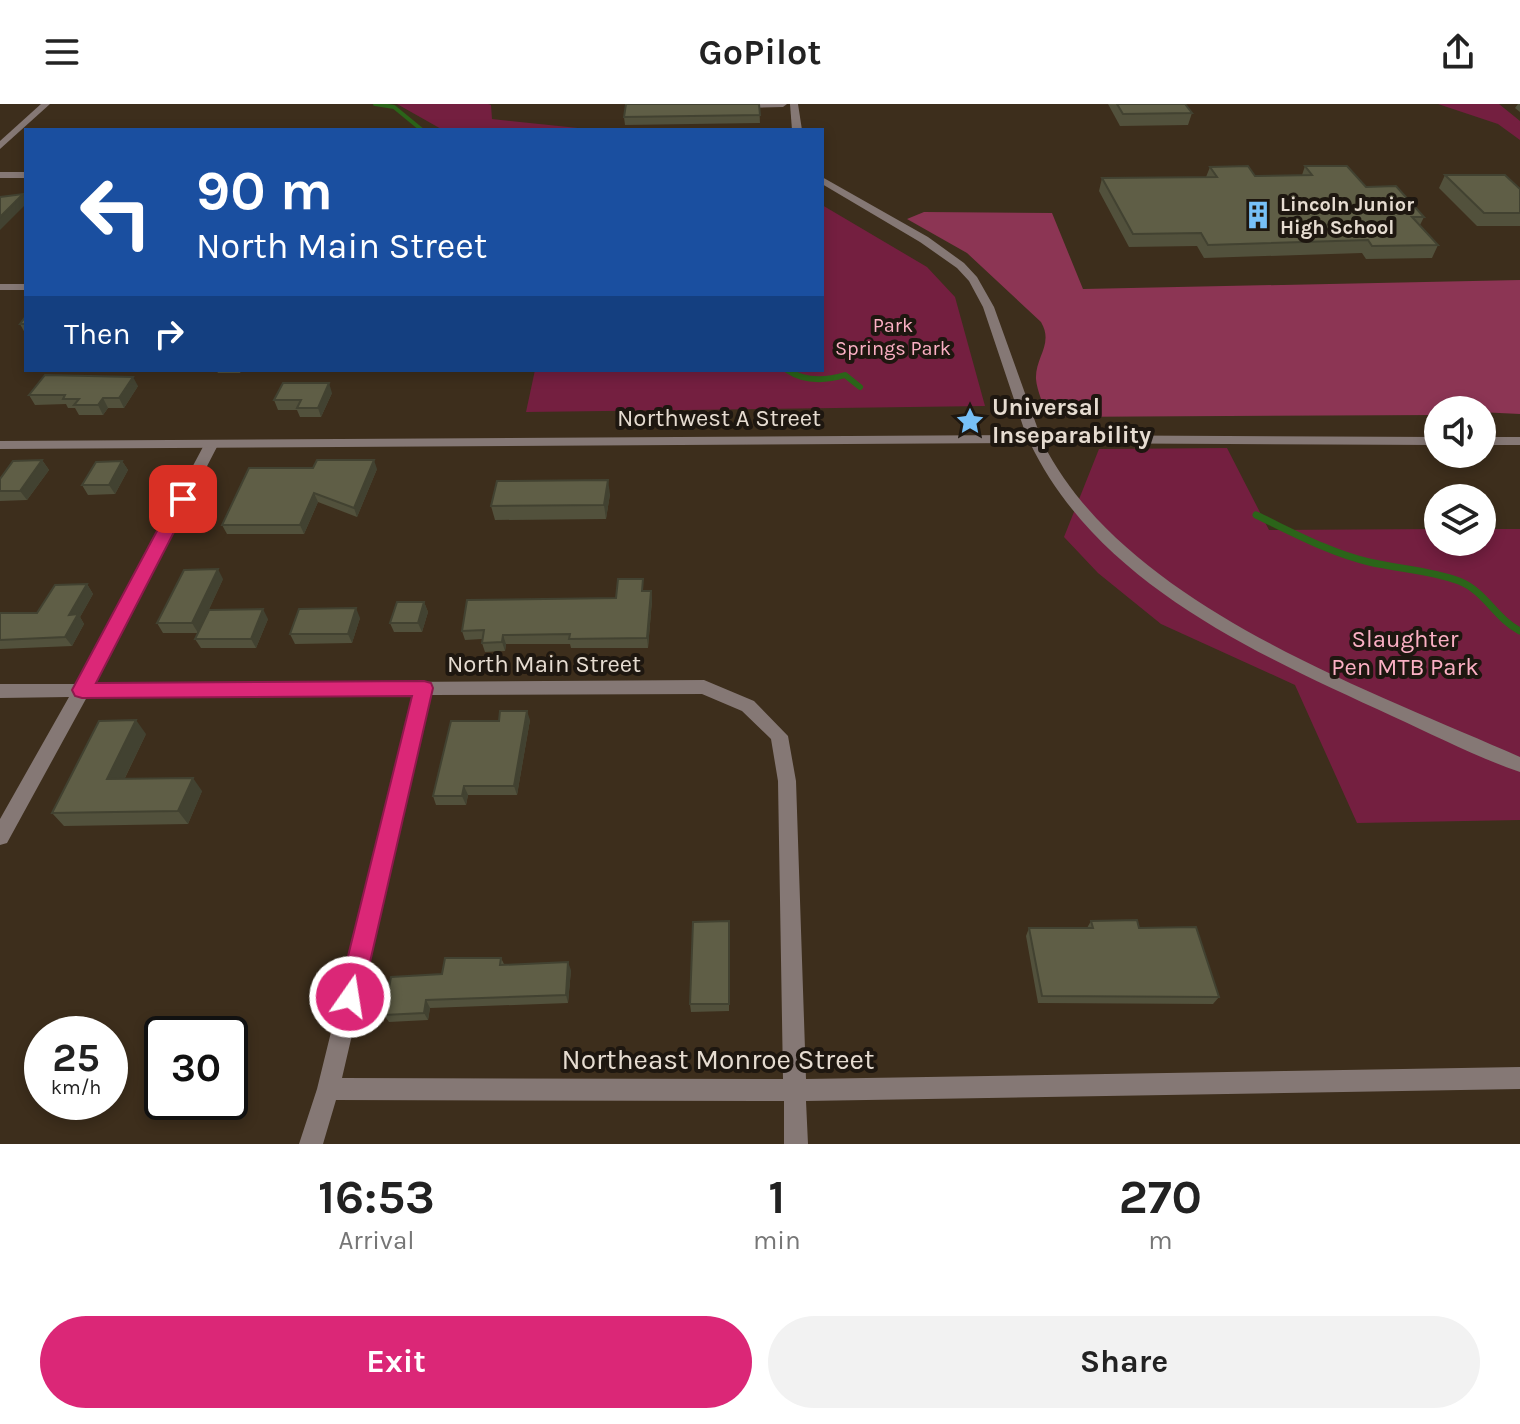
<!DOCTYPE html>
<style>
body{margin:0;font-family:Karla,sans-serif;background:#f2f2f2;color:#222;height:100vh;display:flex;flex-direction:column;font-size:30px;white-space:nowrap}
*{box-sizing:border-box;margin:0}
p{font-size:26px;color:#767676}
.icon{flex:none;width:44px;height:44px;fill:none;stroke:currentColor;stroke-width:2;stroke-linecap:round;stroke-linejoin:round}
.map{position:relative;height:1040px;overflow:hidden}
.sheet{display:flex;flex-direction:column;background:#fff;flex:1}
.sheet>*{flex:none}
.banner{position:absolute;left:24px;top:24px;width:800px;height:244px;border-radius:0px;box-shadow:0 4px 12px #0003;background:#1a4fa0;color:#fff;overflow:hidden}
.buttons{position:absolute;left:1424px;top:292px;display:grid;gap:16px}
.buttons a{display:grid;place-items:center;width:72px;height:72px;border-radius:50%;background:#fff;box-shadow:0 4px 12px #0003;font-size:40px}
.speed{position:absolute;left:24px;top:912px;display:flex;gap:16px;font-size:40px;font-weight:700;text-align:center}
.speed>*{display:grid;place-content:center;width:104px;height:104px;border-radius:50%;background:#fff;box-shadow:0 4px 12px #0003;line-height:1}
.speed small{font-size:20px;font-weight:400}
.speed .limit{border:4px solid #111;border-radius:12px;background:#fff;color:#111}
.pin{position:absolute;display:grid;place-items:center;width:68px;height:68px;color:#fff;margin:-34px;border-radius:16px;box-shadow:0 4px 12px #0006}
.me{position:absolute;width:88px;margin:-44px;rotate:13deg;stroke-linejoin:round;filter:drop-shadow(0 0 6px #0008)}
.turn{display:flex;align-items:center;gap:28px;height:168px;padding:0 40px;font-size:36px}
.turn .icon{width:104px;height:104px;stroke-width:2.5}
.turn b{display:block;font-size:56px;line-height:68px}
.then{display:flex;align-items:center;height:76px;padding:0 40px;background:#0003;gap:16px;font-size:30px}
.eta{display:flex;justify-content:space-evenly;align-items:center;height:136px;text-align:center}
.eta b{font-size:48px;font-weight:700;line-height:56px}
.cta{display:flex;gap:16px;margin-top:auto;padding:16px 40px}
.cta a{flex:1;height:92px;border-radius:48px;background:#db2777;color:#fff;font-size:32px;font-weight:700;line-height:92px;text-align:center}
.cta a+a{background:#f2f2f2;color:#222}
header{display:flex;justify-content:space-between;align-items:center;height:104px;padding:0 40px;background:#fff;font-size:36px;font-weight:700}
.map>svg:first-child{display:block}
.green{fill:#741f40}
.forest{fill:#8c3554}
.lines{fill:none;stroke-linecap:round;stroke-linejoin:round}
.stream-far2{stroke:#2b6419;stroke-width:4}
.stream-far1{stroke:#2b6419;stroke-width:6}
.stream{stroke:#2b6419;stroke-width:7}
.minor{fill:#857875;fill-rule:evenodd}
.tertiary{fill:#857875;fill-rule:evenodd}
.wall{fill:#52513c}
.shaded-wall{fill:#424231}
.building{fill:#5f5e46;stroke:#424231;stroke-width:2}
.route{fill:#db2777;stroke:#8e194d;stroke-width:2}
.labels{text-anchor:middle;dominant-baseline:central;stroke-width:8;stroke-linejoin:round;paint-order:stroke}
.far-poi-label{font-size:20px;font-weight:bold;fill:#e6dcd1;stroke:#1e1710;text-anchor:start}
.far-park-label{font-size:20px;fill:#fbb0c4;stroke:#1e1710}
.poi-label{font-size:24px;font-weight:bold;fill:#e6dcd1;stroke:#1e1710;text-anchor:start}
.street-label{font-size:24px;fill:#e6dcd1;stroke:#1e1710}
.park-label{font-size:24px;fill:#fbb0c4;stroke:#1e1710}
.near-street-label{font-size:28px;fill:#e6dcd1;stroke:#1e1710}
</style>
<header><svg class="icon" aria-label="menu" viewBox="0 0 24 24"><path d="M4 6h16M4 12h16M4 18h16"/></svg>GoPilot<svg class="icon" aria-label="share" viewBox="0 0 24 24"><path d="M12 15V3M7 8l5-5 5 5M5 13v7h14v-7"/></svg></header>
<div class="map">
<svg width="1520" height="1040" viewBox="0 0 1520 1040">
<rect width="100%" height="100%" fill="#3d2e1c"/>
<g class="green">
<path d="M397 0H488L491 1 492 15 597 26H443Z"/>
<path d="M1438 0H1499L1520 17V36L1498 20Z"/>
<path d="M822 101 927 163 955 193 985 302 526 308 535 266H822Z"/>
<path d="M1227 344 1269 426 1438 425V438H1482V425H1520V716L1357 719 1295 581 1161 520 1098 469 1064 433 1099 345Z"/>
</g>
<path class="forest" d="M924 108 1052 109 1083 185 1520 176V310L1438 306V311L1048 313C1044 302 1037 287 1036 275 1035 253 1054 240 1041 218L967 149 907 115Z"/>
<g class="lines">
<path class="stream-far2" d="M375 0 394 3 422 26"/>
<path class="stream-far1" d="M787 266C805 278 825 277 845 271L860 283"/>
<path class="stream" d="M1256 411C1292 428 1330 449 1369 458 1399 465 1430 466 1459 477 1485 487 1496 515 1520 527"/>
<g class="minor">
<path d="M41 0H50L0 45V37Z"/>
<path d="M737 0H787L783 3 741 4Z"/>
<rect x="0" y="68" width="26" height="6"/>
<rect x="0" y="180" width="26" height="6"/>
<path d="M211 337 218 341 94 580 704 576 754 597 788 632 796 677 806 975 1520 963V985L806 997 808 1040H784V997L336 996 323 1040H299L317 985 414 591 87 593 7 739 0 741V715L69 593 0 594V580H77L204 341ZM702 590 742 607 771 635 778 677 783 975 342 974 431 591Z"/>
</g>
<g class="tertiary">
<path d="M790 0H798L802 26H792Z"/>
<path d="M822 73 928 133 964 159 977 173 994 203 1040 331 1438 333V341L1043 339C1124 500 1364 584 1520 653V668C1476 653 1434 631 1392 612 1257 550 1098 480 1030 339L0 345V337L1026 331 983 203 969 177 957 164 920 138 822 80Z"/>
<rect x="1482" y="333" width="38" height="8"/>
</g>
</g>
<g class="wall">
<path d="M759 0 760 19 625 21 624 13Z"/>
<path d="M1108 0H1185L1192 9 1188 21 1120 22Z"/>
<path d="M1518 0H1520V8L1515 4Z"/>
<path d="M1305 62 1366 83 1424 113 1420 121 1438 141 1432 154 1366 155 1362 149 1204 154 1197 142 1129 143 1099 87 1102 74 1206 73 1210 63 1255 72 1302 71Z"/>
<path d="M1445 71 1520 85V122H1477L1439 84Z"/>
<path d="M26 212V229H25L20 220Z"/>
<path d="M216 266H242L240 269H218Z"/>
<path d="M138 282 124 304H108L103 311H79L75 304H68L66 300 35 301 29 291Z"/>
<path d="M332 289 321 313H300L297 306H278L274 296Z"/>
<path d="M42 356 49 366 27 396 0 397V375Z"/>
<path d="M122 357 128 366 115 390 88 391 82 381Z"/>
<path d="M377 365 357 413 318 398 304 430H227L222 421Z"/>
<path d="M610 390 606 415 495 416 491 402Z"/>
<path d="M223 475 198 529H163L157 519Z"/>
<path d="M87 480 93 490 80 513 84 520 72 542 0 545V509H37Z"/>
<path d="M644 487H651L652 496 648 544H571L570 540H506L505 547 485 548 482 539V535L465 536 462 527 616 494Z"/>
<path d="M424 498 428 508 422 528H394L390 519Z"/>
<path d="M360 514 352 539 295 540 290 530Z"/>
<path d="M268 515 256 544H201L195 535Z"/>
<path d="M530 616 517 691H468L466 701H436L433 692 499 617Z"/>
<path d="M146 630 125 674 202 687 188 720 64 722 52 709Z"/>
<path d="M729 817V907L691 908 690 900Z"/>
<path d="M1091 817 1139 824 1219 893 1213 900 1038 899 1026 832 1029 824H1087Z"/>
<path d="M501 854 504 860 571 866 568 899 430 904 428 916 389 918 384 911 442 870Z"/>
</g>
<g class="shaded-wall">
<path d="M23 90 26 94V100L0 126V113Z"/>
<path d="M133 273 138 282 124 304 119 294Z"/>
<path d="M329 279 332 289 321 313 318 304Z"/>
<path d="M103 294 108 304 103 311 98 301Z"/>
<path d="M42 356 49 366 27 396 20 387Z"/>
<path d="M374 356 377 365 357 413 354 404Z"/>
<path d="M122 357 128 366 115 390 109 381Z"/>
<path d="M608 376 610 390 606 415 604 401Z"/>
<path d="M314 389 318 398 304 430 300 421Z"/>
<path d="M218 465 223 475 198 529 192 519Z"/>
<path d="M87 480 93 490 80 513 84 520 72 542 65 533 69 511Z"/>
<path d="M651 487 652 496 648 544 647 534Z"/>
<path d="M424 498 428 508 422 528 418 519Z"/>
<path d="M356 504 360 514 352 539 348 530Z"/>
<path d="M263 505 268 515 256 544 251 535Z"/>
<path d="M503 531 506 540 505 547 502 538Z"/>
<path d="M527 607 530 616 517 691 514 682Z"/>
<path d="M136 616 146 630 118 688 107 675Z"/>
<path d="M193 674 202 687 188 720 178 707Z"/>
<path d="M464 682 468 691 466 701 462 692Z"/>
<path d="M568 858 571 866 568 899 566 891Z"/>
<path d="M426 896 430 904 428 916 424 909Z"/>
</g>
<g class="building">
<path d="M626 0H759L760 11 624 13Z"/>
<path d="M1117 0H1185L1192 9 1123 10Z"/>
<path d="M1248 62 1255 72 1312 71 1305 62H1347L1366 83 1396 82 1424 113H1412L1438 141 1372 142 1368 136 1208 141 1201 129 1133 130 1102 74 1217 73 1210 63Z"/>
<path d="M1445 71H1505L1520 85V109H1484Z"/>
<path d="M23 90 0 113V93Z"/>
<path d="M26 212V220H20Z"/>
<path d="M45 271 133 273 119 294H103L98 301H74L79 295H63L65 291H29Z"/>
<path d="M283 279H329L318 304H297L301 296H274Z"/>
<path d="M42 356 20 387H0V375L13 357Z"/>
<path d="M317 356H374L354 404 314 389 300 421H222L249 364H313Z"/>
<path d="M122 357 109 381H82L96 358Z"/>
<path d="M608 376 604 401 491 402 497 377Z"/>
<path d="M218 465 192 519H157L184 466Z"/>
<path d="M618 475H643L642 487H651L647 534 569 535 570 530 503 531 502 538 482 539 484 526 462 527 467 496 616 494Z"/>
<path d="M87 480 69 511 78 510 65 533 0 536V509H37L55 481Z"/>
<path d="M397 498H424L418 519H390Z"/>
<path d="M356 504 348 530H290L299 505Z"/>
<path d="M263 505 251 535H195L209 506Z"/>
<path d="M500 607H527L514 682H464L462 692H433L451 617H499Z"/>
<path d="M136 616 107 675 193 674 178 707 52 709 99 617Z"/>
<path d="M1137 816 1139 824 1196 823 1219 893 1042 892 1029 824H1093L1091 817Z"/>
<path d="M729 817V900H690L693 818Z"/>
<path d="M445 854H501L500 861 568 858 566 891 426 896 424 909 384 911 391 873 442 870Z"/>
</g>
<path class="route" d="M183 390 191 395 96 579 424 577 431 579 433 584 362 893 359 901 350 904 342 901 338 893 412 592 82 594 75 592 72 586 174 395Z"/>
<defs>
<symbol id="building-bare" viewBox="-9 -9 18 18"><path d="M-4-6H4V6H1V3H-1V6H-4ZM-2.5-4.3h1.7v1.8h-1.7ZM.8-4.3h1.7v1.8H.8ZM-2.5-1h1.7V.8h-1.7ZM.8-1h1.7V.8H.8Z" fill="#77c0f7" stroke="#1e1710" stroke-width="2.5" paint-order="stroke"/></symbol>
<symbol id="sight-bare" viewBox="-9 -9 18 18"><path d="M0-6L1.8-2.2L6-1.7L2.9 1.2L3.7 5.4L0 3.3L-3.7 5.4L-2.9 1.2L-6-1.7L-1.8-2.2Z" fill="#77c0f7" stroke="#1e1710" stroke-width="2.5" paint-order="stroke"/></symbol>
</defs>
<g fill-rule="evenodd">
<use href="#building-bare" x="1238" y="91" width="40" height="40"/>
<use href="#sight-bare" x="950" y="297" width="40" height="40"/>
</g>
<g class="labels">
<g class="far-poi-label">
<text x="1280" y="100">Lincoln Junior<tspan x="1280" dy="23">High School</tspan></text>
</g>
<g class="far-park-label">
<text x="893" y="221">Park<tspan x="893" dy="23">Springs Park</tspan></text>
</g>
<g class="poi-label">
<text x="992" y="303">Universal<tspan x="992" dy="28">Inseparability</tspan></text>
</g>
<g class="street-label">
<text x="719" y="314">Northwest A Street</text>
<text x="544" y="560">North Main Street</text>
</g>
<g class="park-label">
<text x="1405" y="535">Slaughter<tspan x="1405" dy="28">Pen MTB Park</tspan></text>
</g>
<g class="near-street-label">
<text x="718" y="955">Northeast Monroe Street</text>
</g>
</g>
</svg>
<div class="buttons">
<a><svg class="icon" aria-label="sound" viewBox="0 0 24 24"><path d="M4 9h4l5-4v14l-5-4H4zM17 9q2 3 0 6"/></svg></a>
<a><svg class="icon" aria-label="layers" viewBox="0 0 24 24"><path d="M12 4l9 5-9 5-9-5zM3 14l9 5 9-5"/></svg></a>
</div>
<div class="speed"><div>25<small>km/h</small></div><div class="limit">30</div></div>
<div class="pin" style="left:183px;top:395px;background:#d93025"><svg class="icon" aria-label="arrive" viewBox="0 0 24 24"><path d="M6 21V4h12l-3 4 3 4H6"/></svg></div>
<svg class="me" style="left:350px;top:893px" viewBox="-20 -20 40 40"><circle r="17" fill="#db2777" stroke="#fff" stroke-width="3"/><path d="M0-11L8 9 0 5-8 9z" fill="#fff"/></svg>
<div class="banner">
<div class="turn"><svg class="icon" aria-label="left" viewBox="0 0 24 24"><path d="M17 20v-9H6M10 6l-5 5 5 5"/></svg><div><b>90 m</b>North Main Street</div></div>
<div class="then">Then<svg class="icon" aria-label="right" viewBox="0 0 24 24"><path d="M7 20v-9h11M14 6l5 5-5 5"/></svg></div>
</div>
</div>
<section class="sheet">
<div class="eta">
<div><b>16:53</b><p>Arrival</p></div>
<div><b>1</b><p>min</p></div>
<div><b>270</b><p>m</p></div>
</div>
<div class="cta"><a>Exit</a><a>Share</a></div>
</section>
